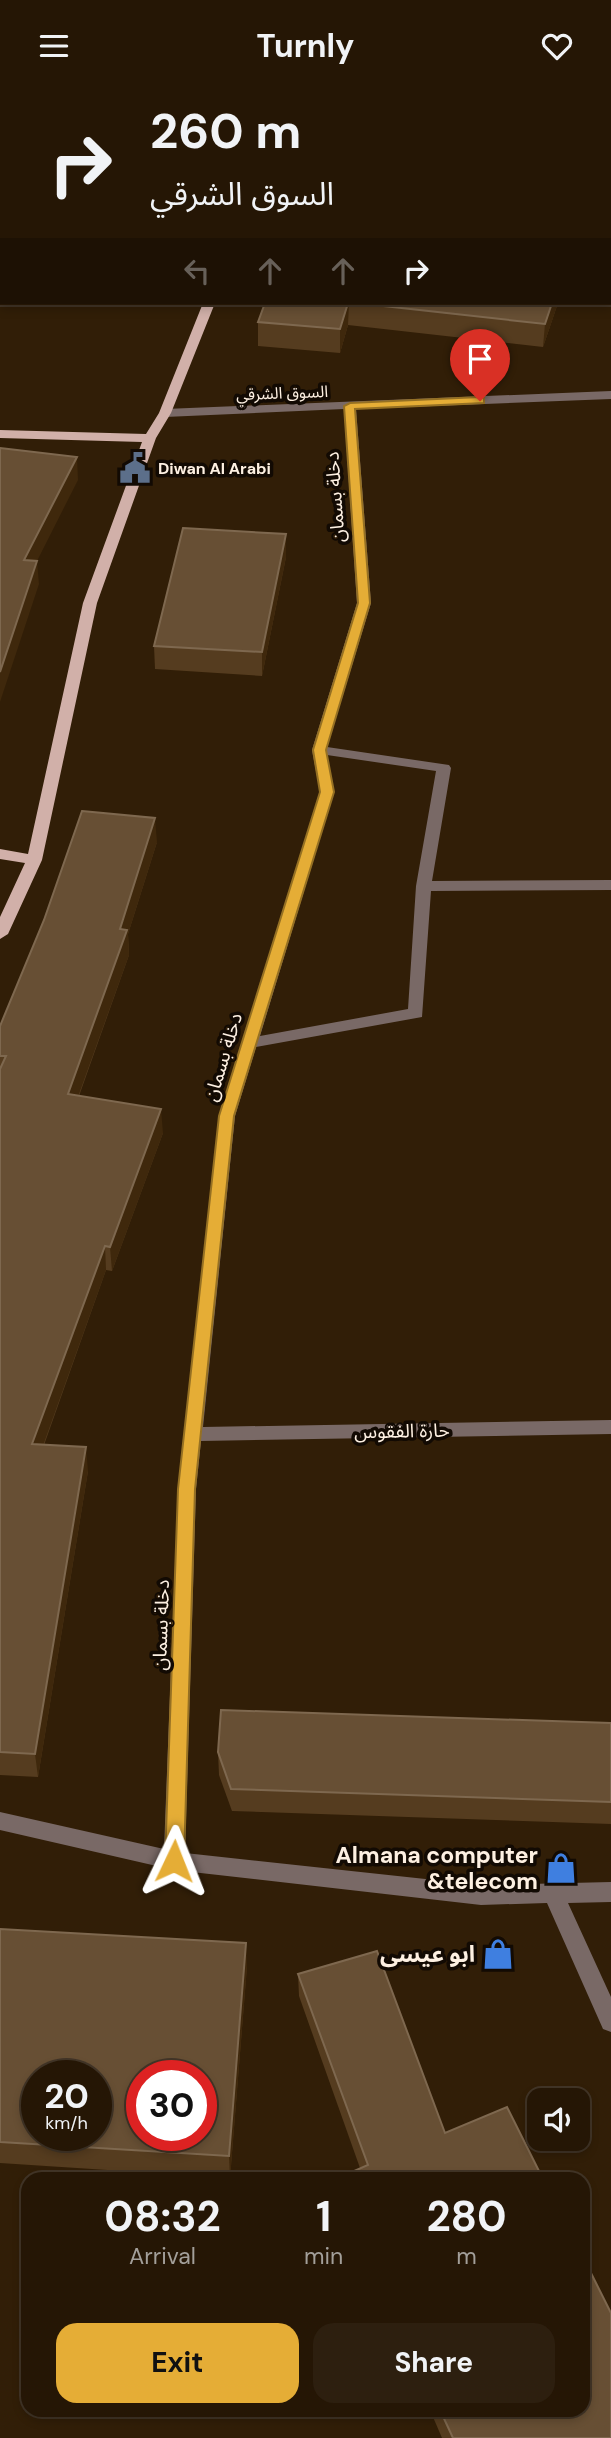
<!DOCTYPE html>
<meta charset="utf-8">
<style>
body{margin:0;font-family:"DM Sans","Noto Sans Arabic",sans-serif;background:#2d1f0f;color:#f1f3f6;height:100vh;display:flex;flex-direction:column;font-size:26px;white-space:nowrap}
*{box-sizing:border-box;margin:0}
p{font-size:23px;color:#a39f9a}
.icon{flex:none;width:38px;height:38px;fill:none;stroke:currentColor;stroke-width:2;stroke-linecap:round;stroke-linejoin:round}
.map{position:relative;flex:1;overflow:hidden}
.side{position:absolute;left:21px;top:2081px;width:569px;height:245px;display:flex;flex-direction:column;background:#251605;border-radius:21px;box-shadow:0 4px 10px #0003,0 0 0 2px #423527}
.side>*{flex:none}
.top-card{position:absolute;left:0px;top:0px;width:612px;height:214px;box-shadow:0 4px 10px #0003,0 0 0 2px #423527;background:#251605;color:#f1f3f6;overflow:hidden}
.fabs{position:absolute;left:527px;top:1997px;display:grid;gap:14px}
.fabs a{display:grid;place-items:center;width:63px;height:63px;border-radius:14px;background:#251605;box-shadow:0 4px 10px #0003,0 0 0 2px #423527;font-size:35px}
.speed{position:absolute;left:21px;top:1969px;display:flex;gap:14px;font-size:35px;font-weight:700;text-align:center}
.speed>*{display:grid;place-content:center;width:91px;height:91px;border-radius:50%;background:#251605;box-shadow:0 4px 10px #0003,0 0 0 2px #423527;line-height:1}
.speed small{font-size:18px;font-weight:400}
.speed .limit{border:10px solid #d22;background:#fff;color:#111}
.pin{position:absolute;display:grid;place-items:center;width:60px;height:60px;color:#fff;margin:-72px -30px;border-radius:50% 50% 50% 0;rotate:-45deg;box-shadow:0 0 7px #0007}
.pin .icon{rotate:45deg}
.me{position:absolute;width:77px;margin:-38px;rotate:2deg;stroke-linejoin:round;filter:drop-shadow(0 0 5px #0008)}
.turn{display:flex;align-items:center;gap:24px;height:147px;padding:0 35px;font-size:32px}
.turn .icon{width:91px;height:91px;stroke-width:2.5}
.turn b{display:block;font-size:49px;line-height:60px}
.lanes{display:flex;align-items:center;height:66px;padding:0 35px;background:#0003;justify-content:center;gap:35px;direction:ltr}
.lanes .off{opacity:.35}
.eta{display:flex;justify-content:space-evenly;align-items:center;height:119px;text-align:center}
.eta b{font-size:42px;font-weight:700;line-height:49px}
.button{display:flex;gap:14px;margin-top:auto;padding:14px 35px}
.button a{flex:1;height:80px;border-radius:21px;background:#e5ad36;color:#111;font-size:28px;font-weight:700;line-height:80px;text-align:center}
.button a+a{background:#2d1f0f;color:#f1f3f6}
header{display:flex;justify-content:space-between;align-items:center;height:91px;padding:0 35px;background:#251605;font-size:32px;font-weight:700}
.map>svg:first-child{display:block}
.lines{fill:none;stroke-linecap:round;stroke-linejoin:round}
.minor{fill:#796966;fill-rule:evenodd}
.major{fill:#d1b0a9;fill-rule:evenodd}
.wall{fill:#553c1f}
.shaded-wall{fill:#3f280c}
.building{fill:#674f34;stroke:#7e684f;stroke-width:2;fill-rule:evenodd}
.route{fill:#e5ad36;stroke:#957023;stroke-width:2}
.labels{text-anchor:middle;dominant-baseline:central;stroke-width:7;stroke-linejoin:round;paint-order:stroke}
.far-street-label{font-size:16px;fill:#fdf0e2;stroke:#120a03}
.far-poi-label{font-size:16px;font-weight:bold;fill:#fdf0e2;stroke:#120a03;text-anchor:start}
.street-label{font-size:19px;fill:#fdf0e2;stroke:#120a03}
.near-poi-label{font-size:23px;font-weight:bold;fill:#fdf0e2;stroke:#120a03;text-anchor:end}
</style>
<header><svg class="icon" aria-label="menu" viewBox="0 0 24 24"><path d="M4 6h16M4 12h16M4 18h16"/></svg>Turnly<svg class="icon" aria-label="heart" viewBox="0 0 24 24"><path d="M12 20l-8-8c-3-5 5-10 8-4 3-6 11-1 8 4z"/></svg></header>
<div class="map">
<svg width="611" height="2347" viewBox="0 0 611 2347">
<rect width="100%" height="100%" fill="#311e07"/>
<g class="lines">
<g class="minor">
<path d="M503 0H513L502 2Z"/>
<path d="M611 300V308L356 318 371 512 327 656 449 674 451 677 432 790 611 789V799L431 800 422 926 256 956 235 1025 203 1336 611 1329V1343L201 1350 196 1398 185 1762 481 1794 611 1791V1811L568 1812 611 1906V1941L603 1938 547 1812 481 1814 174 1779 0 1739V1721L164 1758 178 1398 219 1025 320 701 312 659 357 512 344 318 165 326 159 322 165 318ZM327 664 436 680 416 795 408 918 260 945 334 701Z"/>
</g>
<g class="major">
<path d="M60 0H70L59 2Z"/>
<path d="M149 0H177L178 2H150Z"/>
<path d="M261 0H282L283 2H262Z"/>
<path d="M300 0H311L299 2Z"/>
<path d="M0 108H2L0 117Z"/>
<path d="M203 212H215L171 322 156 347 97 512 42 769 8 843 0 848V826L25 772 0 768V758L28 763 83 512 142 351 0 347V339L146 343 159 322Z"/>
</g>
</g>
<g class="wall">
<path d="M265 212H558L543 256 348 234 340 262 258 255V231Z"/>
<path d="M286 443V466L262 585 155 578 154 555Z"/>
<path d="M157 751 128 843 129 864 79 1005 163 1042 112 1180 106 1179 44 1354 88 1380 38 1686 0 1684V965Z"/>
<path d="M611 1632V1733L232 1720 219 1684 218 1661Z"/>
<path d="M0 1838 247 1875 230 2087 0 2072Z"/>
<path d="M298 1883 445 2042 360 2077 299 1905Z"/>
<path d="M430 2319H583L611 2347H442Z"/>
</g>
<g class="shaded-wall">
<path d="M349 212 348 234 340 262V238Z"/>
<path d="M552 212H558L543 256 545 233Z"/>
<path d="M77 366 78 389 37 470 39 493 0 611V581L24 469Z"/>
<path d="M286 443V466L262 585V561Z"/>
<path d="M155 727 157 751 128 843 129 864 70 1028 68 1003Z"/>
<path d="M161 1018 163 1042 112 1180 110 1156Z"/>
<path d="M105 1155 106 1179 35 1377 32 1353Z"/>
<path d="M86 1356 88 1380 38 1686 35 1663Z"/>
<path d="M246 1852 247 1875 230 2087 229 2065Z"/>
</g>
<g class="building">
<path d="M265 212H348L340 238 258 231Z"/>
<path d="M356 212H552L545 233Z"/>
<path d="M0 357 77 366 24 469 37 470 0 581Z"/>
<path d="M183 437 286 443 262 561 154 555Z"/>
<path d="M82 720 155 727 120 838 127 839 68 1003 161 1018 110 1156 105 1155 32 1353 86 1356 35 1663 0 1661V978L6 965H0V935L44 829Z"/>
<path d="M221 1619 611 1632V1711L231 1698 218 1661Z"/>
<path d="M0 1838 246 1852 229 2065 0 2051ZM37 1984H96V2044H37ZM142 1984H201V2044H142Z"/>
<path d="M377 1860 445 2042 507 2016 543 2088H336L368 2074 298 1883Z"/>
<path d="M583 2166 611 2222V2347H453L440 2319H583Z"/>
</g>
<path class="route" d="M480 306 484 307V312L355 318 370 512 326 659 334 701 234 1025 195 1398 184 1770 181 1776 174 1779 168 1776 165 1770 178 1398 219 1025 320 701 313 659 358 512 344 315 350 312Z"/>
<defs>
<symbol id="civic-bare" viewBox="-9 -9 18 18"><path d="M-.6-6.5H3V-4.5H.6V-3L4-1V1h2V6H-6V1h2V-1L-.6-3ZM-1.2 2.5V6h2.4V2.5Z" fill="#5c6f8a" stroke="#120a03" stroke-width="2.5" paint-order="stroke"/></symbol>
<symbol id="shop-bare" viewBox="-9 -9 18 18"><path d="M-5-2.5h2.3a2.7 3.5 0 0 1 5.4 0H5L5.5 6h-11ZM-1.5-2.5h3a1.5 2.3 0 0 0-3 0Z" fill="#3f7fe0" stroke="#120a03" stroke-width="2.5" paint-order="stroke"/></symbol>
</defs>
<g fill-rule="evenodd">
<use href="#civic-bare" x="113" y="355" width="44" height="44"/>
<use href="#shop-bare" x="539" y="1755" width="44" height="44"/>
<use href="#shop-bare" x="476" y="1841" width="44" height="44"/>
</g>
<g class="labels">
<g class="far-street-label">
<text transform="translate(282 302) rotate(-2)">السوق الشرقي</text>
</g>
<g class="far-poi-label">
<text x="158" y="377">Diwan Al Arabi</text>
</g>
<g class="street-label">
<text transform="translate(335 406) rotate(-94)">دخلة بسمان</text>
<text transform="translate(223 966) rotate(-73)">دخلة بسمان</text>
<text transform="translate(402 1340) rotate(-1)">حارة الفقوس</text>
<text transform="translate(161 1534) rotate(-88)">دخلة بسمان</text>
</g>
<g class="near-poi-label">
<text x="538" y="1764">Almana computer<tspan x="538" dy="26">&amp;telecom</tspan></text>
<text x="475" y="1863">ابو عيسى</text>
</g>
</g>
</svg>
<div class="fabs">
<a><svg class="icon" aria-label="sound" viewBox="0 0 24 24"><path d="M4 9h4l5-4v14l-5-4H4zM17 9q2 3 0 6"/></svg></a>
</div>
<div class="speed"><div>20<small>km/h</small></div><div class="limit">30</div></div>
<div class="pin" style="left:480px;top:310px;background:#d93025"><svg class="icon" aria-label="arrive" viewBox="0 0 24 24"><path d="M6 21V4h12l-3 4 3 4H6"/></svg></div>
<svg class="me" style="left:174px;top:1770px" viewBox="-20 -20 40 40"><path d="M0-17L14 15 0 8-14 15z" fill="#e5ad36" stroke="#fff" stroke-width="4"/></svg>
<div class="top-card">
<div class="turn"><svg class="icon" aria-label="right" viewBox="0 0 24 24"><path d="M7 20v-9h11M14 6l5 5-5 5"/></svg><div><b>260 m</b>السوق الشرقي</div></div>
<div class="lanes"><svg class="icon off" aria-label="left" viewBox="0 0 24 24"><path d="M17 20v-9H6M10 6l-5 5 5 5"/></svg><svg class="icon off" aria-label="ahead" viewBox="0 0 24 24"><path d="M12 20V5M6 11l6-6 6 6"/></svg><svg class="icon off" aria-label="ahead" viewBox="0 0 24 24"><path d="M12 20V5M6 11l6-6 6 6"/></svg><svg class="icon" aria-label="right" viewBox="0 0 24 24"><path d="M7 20v-9h11M14 6l5 5-5 5"/></svg></div>
</div>
<section class="side">
<div class="eta">
<div><b>08:32</b><p>Arrival</p></div>
<div><b>1</b><p>min</p></div>
<div><b>280</b><p>m</p></div>
</div>
<div class="button"><a>Exit</a><a>Share</a></div>
</section>
</div>
